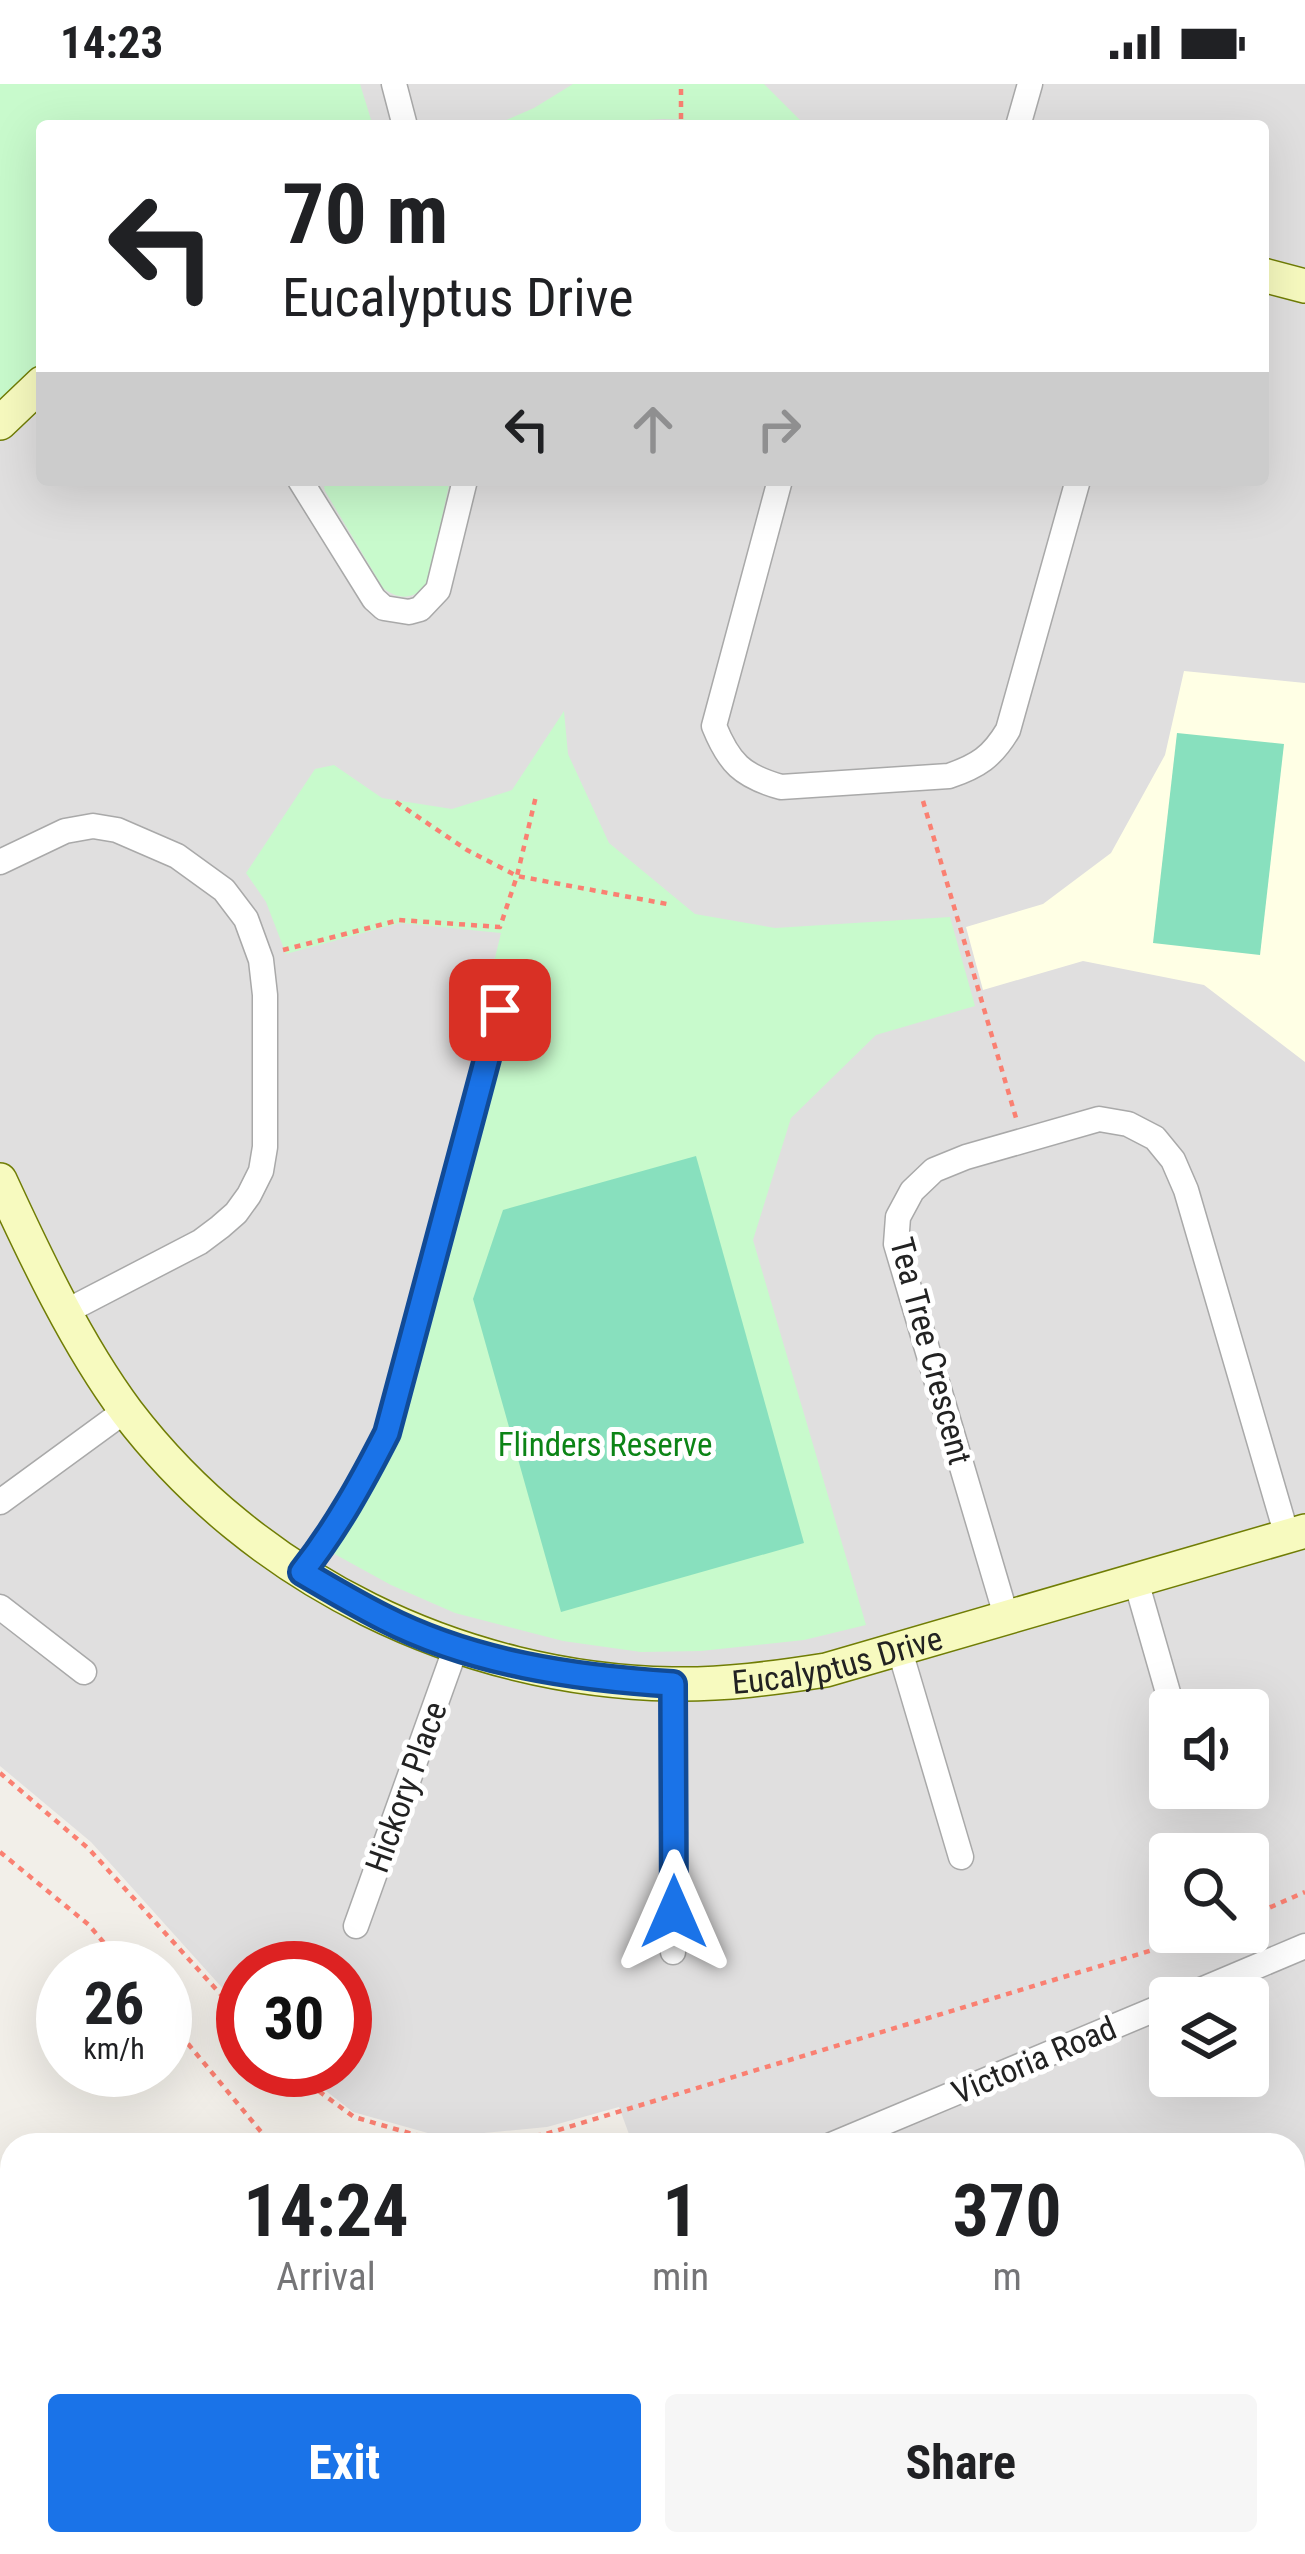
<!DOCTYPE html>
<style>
body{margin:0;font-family:"Roboto Condensed",sans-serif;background:#f6f6f6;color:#202124;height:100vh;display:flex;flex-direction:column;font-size:45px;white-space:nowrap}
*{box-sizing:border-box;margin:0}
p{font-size:39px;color:#757577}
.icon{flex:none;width:66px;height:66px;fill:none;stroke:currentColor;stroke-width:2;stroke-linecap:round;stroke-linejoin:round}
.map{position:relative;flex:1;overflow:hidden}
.details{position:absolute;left:0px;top:2049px;width:1305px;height:423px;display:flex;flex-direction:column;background:#fff;border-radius:36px 36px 0 0;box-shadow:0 12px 48px #0002}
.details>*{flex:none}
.top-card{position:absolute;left:36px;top:36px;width:1233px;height:366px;border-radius:12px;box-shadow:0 12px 48px #0002;background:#fff;color:#202124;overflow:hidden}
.fabs{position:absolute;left:1149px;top:1605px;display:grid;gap:24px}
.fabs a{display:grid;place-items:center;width:120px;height:120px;border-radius:12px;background:#fff;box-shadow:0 12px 48px #0002;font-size:60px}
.speed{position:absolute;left:36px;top:1857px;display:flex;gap:24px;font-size:60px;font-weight:700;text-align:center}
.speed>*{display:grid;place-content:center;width:156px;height:156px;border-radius:50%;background:#fff;box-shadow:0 12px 48px #0002;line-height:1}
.speed small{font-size:30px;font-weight:400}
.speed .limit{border:18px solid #d22;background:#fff;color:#111}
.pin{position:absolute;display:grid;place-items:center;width:102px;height:102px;color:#fff;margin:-51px;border-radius:24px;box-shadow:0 6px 18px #0006}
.me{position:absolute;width:132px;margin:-66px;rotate:0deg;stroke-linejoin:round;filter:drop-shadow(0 0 9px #0008)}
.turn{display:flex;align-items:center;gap:42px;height:252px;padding:0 48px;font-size:54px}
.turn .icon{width:156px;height:156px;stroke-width:2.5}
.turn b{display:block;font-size:84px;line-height:102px}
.lanes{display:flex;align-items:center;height:114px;padding:0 48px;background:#0003;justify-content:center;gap:60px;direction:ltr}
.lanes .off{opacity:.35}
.eta{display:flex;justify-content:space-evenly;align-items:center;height:204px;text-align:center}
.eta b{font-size:72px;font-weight:700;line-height:84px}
.button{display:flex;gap:24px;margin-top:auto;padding:24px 48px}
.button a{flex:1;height:138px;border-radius:12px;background:#1a73e8;color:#fff;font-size:48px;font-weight:700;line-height:138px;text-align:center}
.button a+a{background:#f6f6f6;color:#202124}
.status{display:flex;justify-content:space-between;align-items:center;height:84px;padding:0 60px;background:#fff;direction:ltr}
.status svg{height:33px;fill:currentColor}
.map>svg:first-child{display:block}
.residential{fill:#e0dfdf;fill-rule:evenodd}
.education{fill:#ffffe5}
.park{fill:#c8facc}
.pitch{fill:#88e0be}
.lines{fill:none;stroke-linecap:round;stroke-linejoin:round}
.street-casing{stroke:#a9a9a9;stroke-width:27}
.secondary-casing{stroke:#707d05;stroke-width:36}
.path{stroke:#fa8072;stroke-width:4.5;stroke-dasharray:6 6;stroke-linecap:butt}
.street{stroke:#fff;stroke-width:24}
.secondary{stroke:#f7fabf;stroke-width:33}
.route-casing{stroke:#114b97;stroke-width:30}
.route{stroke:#1a73e8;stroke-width:21}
.labels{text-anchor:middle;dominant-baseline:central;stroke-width:10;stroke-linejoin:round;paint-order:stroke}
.street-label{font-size:33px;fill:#222;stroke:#fff}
.park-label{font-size:33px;fill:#0c8416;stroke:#fff}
</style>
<div class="status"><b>14:23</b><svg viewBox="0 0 49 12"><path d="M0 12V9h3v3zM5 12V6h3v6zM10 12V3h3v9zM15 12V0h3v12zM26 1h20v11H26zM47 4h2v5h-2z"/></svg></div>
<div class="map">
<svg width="1305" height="2470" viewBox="0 0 1305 2470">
<rect width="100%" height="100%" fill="#f2efe9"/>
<g class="residential">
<path d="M0 0H1305V2323L1293 2328V2061H633L619 2023 547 2043 442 2053 353 2028 299 1986H345V1884H243V1927L91 1758 0 1682ZM42 42H1263V396H42ZM1170 1626H1248V1704H1170ZM1170 1770H1248V1848H1170ZM1170 1914H1248V1992H1170Z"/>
<path d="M811 2460H1001L979 2470H816Z"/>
</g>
<path class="education" d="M1184 587 1305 599V978L1204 901 1083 877 983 906 966 843 1043 820 1111 769 1165 671Z"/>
<g class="park">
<path d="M0 0H360L373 42H42V285L0 320Z"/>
<path d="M573 0H764L804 40 663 35 551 42H498L497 40 534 24Z"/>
<path d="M323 396H450L429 495C418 515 401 518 383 504L325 407Z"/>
<path d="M564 627 568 670 609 759 695 830 775 844 950 833 975 922 876 951 791 1034 753 1156 866 1541 804 1556 701 1567 641 1568 563 1557 455 1529 391 1501 329 1467 367 1411 395 1357 415 1296 513 915 487 907 501 849 400 839 286 870 266 818 246 789 315 685 334 681 382 714 452 725 512 706Z"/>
</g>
<g class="pitch">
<path d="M1177 649 1284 660 1260 871 1153 859Z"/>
<path d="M696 1072 804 1459 561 1528 473 1215 503 1126Z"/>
</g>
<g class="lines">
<defs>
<g id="street">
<path d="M394 0 405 42"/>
<path d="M1018 42 1030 0"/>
<path d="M300 396 374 515 384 524 409 528 420 525 438 506 465 396"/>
<path d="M780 396 714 642C729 679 742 692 781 703L949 692C978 682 992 673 1008 646L1078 396"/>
<path d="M0 778 65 747 93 742 117 746 177 772 224 806 246 835 261 876 265 911V1063L261 1087 249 1111 236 1129 220 1143 200 1158 67 1227"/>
<path d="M0 1418 126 1326"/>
<path d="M302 1488C336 1445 362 1398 387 1349L500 926"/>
<path d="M1136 1497 1173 1626"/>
<path d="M0 1523 84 1588"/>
<path d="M1007 1535 896 1160 898 1133 912 1107 934 1086 966 1073 1099 1035 1128 1040 1155 1054 1173 1076 1186 1106 1287 1452"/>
<path d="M900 1567 961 1773"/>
<path d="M673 1600V1868"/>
<path d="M356 1842 456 1563"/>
<path d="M1182 1914 1305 1862"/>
<path d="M831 2061 1170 1919"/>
<path d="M1293 2281 1305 2276"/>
<path d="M0 2409 12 2404"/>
<path d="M863 2460 866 2463 886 2460"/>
</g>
<g id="secondary">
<path d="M1263 191 1305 202"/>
<path d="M0 339 42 299"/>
<path id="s1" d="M0 1096C35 1172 77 1261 127 1328 255 1496 461 1596 672 1600 724 1601 775 1594 826 1586L1305 1447"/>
</g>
</defs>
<use href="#street" class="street-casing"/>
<use href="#secondary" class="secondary-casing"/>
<g class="path">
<path d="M681 35V0"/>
<path d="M923 717 1016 1034"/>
<path d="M396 718 467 766 517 792 667 820"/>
<path d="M283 866 399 836 500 843 517 792 536 712"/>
<path d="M0 1689 89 1765 243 1935"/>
<path d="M0 1768 89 1841 125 1884"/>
<path d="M1248 1833 1305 1808"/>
<path d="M165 1932 272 2061"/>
<path d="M290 1986 354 2033 409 2049 443 2058 542 2051 1212 1848"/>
<path d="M0 2146 12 2150"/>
</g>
<use href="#street" class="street"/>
<use href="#secondary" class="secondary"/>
</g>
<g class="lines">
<defs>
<path id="route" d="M500 926 387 1349C362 1398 336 1445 302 1488 329 1504 356 1520 384 1534 472 1579 575 1594 673 1600L674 1828"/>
</defs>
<use href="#route" class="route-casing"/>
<use href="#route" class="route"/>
</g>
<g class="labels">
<g class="street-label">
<text transform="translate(931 1267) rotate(75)">Tea Tree Crescent</text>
<text stroke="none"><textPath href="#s1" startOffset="1062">Eucalyptus Drive</textPath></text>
<text transform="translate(406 1703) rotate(-70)">Hickory Place</text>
<text transform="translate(1034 1976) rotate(-23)">Victoria Road</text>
</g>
<g class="park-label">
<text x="605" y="1360">Flinders Reserve</text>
</g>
</g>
</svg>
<div class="fabs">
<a><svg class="icon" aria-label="sound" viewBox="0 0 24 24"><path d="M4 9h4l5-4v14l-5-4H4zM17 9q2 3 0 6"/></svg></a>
<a><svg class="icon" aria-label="search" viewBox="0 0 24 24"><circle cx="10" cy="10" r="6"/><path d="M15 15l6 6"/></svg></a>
<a><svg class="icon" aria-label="layers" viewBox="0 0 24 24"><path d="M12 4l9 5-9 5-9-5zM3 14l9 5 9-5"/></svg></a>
</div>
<div class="speed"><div>26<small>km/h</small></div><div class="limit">30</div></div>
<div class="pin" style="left:500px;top:926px;background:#d93025"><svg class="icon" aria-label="arrive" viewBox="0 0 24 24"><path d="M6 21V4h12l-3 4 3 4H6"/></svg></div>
<svg class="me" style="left:674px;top:1828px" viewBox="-20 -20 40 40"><path d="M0-17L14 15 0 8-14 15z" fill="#1a73e8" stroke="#fff" stroke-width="4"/></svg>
<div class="top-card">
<div class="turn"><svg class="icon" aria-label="left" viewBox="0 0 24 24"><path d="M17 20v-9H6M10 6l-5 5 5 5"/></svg><div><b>70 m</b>Eucalyptus Drive</div></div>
<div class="lanes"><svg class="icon" aria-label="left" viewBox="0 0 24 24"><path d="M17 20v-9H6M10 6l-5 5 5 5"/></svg><svg class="icon off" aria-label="ahead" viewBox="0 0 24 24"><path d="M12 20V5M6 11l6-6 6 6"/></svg><svg class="icon off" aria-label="right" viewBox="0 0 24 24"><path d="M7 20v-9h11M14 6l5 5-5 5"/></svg></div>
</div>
<section class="details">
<div class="eta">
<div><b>14:24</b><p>Arrival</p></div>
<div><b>1</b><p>min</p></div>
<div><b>370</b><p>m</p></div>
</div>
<div class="button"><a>Exit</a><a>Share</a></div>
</section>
</div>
